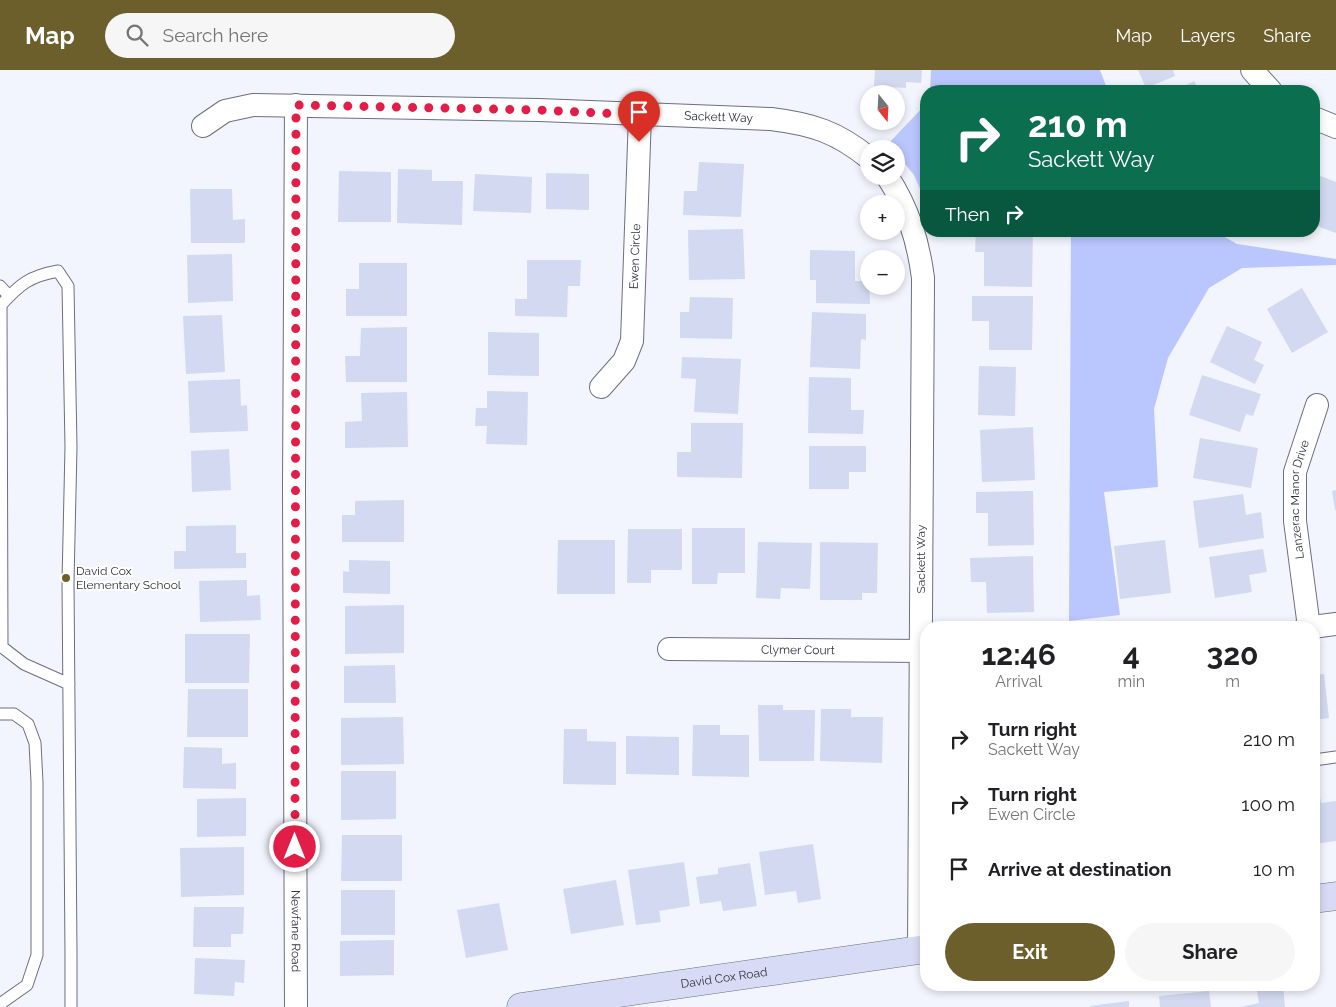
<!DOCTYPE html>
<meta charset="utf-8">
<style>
body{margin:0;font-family:Raleway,sans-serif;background:#f6f6f6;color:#202124;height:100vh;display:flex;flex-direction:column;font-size:19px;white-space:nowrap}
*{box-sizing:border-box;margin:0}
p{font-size:16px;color:#757577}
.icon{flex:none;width:28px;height:28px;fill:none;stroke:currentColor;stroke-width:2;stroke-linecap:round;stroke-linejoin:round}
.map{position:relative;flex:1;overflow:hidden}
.sheet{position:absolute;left:920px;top:551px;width:400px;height:370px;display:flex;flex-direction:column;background:#fff;border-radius:20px;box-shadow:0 2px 8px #0003}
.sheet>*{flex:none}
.top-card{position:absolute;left:920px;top:15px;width:400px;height:152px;border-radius:20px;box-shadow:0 2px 8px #0003;background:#0b6e4f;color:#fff;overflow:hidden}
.needle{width:32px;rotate:162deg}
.buttons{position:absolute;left:860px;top:15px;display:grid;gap:10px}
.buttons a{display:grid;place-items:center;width:45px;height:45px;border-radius:50%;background:#fff;box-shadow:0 2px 8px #0003;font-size:25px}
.pin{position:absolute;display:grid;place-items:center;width:42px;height:42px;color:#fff;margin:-51px -21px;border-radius:50% 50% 50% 0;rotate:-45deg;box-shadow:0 0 5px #0007}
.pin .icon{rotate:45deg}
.me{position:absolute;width:55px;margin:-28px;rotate:0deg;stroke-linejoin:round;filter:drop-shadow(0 0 4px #0008)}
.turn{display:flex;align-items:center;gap:18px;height:105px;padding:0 25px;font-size:22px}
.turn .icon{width:65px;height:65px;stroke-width:2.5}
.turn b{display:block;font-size:35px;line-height:42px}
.then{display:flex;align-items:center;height:48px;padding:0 25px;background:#0003;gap:10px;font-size:19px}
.eta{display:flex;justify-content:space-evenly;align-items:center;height:85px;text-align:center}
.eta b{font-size:30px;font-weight:700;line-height:35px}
.button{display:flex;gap:10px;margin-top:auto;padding:10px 25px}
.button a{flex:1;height:58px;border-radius:30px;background:#6d5f2c;color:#fff;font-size:20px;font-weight:700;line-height:58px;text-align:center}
.button a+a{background:#f6f6f6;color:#202124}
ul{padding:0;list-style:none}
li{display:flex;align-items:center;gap:15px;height:65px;padding:0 25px}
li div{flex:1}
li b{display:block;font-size:19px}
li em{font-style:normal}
header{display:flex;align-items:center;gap:30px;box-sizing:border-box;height:70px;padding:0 25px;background:#6d5f2c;color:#fff}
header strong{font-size:24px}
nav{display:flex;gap:28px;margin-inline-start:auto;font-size:18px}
.search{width:350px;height:45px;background:#f6f6f6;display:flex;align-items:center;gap:12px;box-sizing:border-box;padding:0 18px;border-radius:28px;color:#757577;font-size:19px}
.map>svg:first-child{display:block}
.green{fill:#bac6fe}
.building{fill:#d3d9f0}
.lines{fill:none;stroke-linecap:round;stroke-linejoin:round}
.service-casing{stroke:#6a6f83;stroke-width:13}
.minor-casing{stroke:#6a6f83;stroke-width:24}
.secondary-casing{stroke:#6a6f83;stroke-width:29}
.service{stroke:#fff;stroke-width:11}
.minor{stroke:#fff;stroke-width:22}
.secondary{stroke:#d7dbf5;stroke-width:28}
.route{stroke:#e11d48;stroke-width:9;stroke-dasharray:0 16.2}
.poi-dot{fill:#6d5f2c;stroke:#fff;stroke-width:2}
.labels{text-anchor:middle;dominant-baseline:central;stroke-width:4;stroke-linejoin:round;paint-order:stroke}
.street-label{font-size:12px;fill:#30333c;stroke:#fff}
.poi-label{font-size:12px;fill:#30333c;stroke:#fff;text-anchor:start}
</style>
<header>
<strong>Map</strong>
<div class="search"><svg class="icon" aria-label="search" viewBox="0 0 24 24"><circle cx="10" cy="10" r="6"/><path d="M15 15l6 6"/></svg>Search here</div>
<nav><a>Map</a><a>Layers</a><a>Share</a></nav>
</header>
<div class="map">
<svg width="1336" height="937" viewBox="0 0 1336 937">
<rect width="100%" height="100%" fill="#f2f4fe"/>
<g class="green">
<path d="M931 0H1100L1108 21H930Z"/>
<path d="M926 34V132L914 105 896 83V79H893L888 74Z"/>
<path d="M1071 161H1214L1237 174 1336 189V195L1242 198 1209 218 1168 288 1154 339 1158 417 1104 422 1120 545 1069 551Z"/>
</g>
<g class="building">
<path d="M875 0H922L921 13 906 12V18L874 16Z"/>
<path d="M1138 0H1173L1175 6 1146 18Z"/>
<path d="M1194 11 1200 21H1175Z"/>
<path d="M699 92 744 94 741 147 683 145 684 121H697Z"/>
<path d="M398 99 432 100V111H463L462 155 397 153Z"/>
<path d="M339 101 391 102V152H338Z"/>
<path d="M546 103 589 104V140L546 139Z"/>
<path d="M475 104 532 107 531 143 473 141Z"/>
<path d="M1315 104 1336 112V163L1314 155Z"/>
<path d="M190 119H232L233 150 245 149V173H191Z"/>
<path d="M743 159 745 209 689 210 688 160Z"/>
<path d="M976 161 1033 162 1032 217 984 216V182H975Z"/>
<path d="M810 180 855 181V211H869L870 234 816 233V210H810Z"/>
<path d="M232 184 233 231 188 233 187 185Z"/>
<path d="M527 190H581L580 216H568L567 247 515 246V229H527Z"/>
<path d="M359 193H407V246H346V219H359Z"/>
<path d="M1302 218 1328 262 1292 283 1267 239Z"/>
<path d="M972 226H1033L1032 280H989V251H972Z"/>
<path d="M690 227 733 228 732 269 680 268V242H689Z"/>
<path d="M812 242 866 244V270L861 269 860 299 810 297Z"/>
<path d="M222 245 225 302 186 304 183 246Z"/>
<path d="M1227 256 1262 272 1254 290 1264 295 1255 314 1210 292Z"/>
<path d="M407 257V312H346L345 286H360L361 258Z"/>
<path d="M488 262 539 263V306L488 305Z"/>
<path d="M682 287 741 289 738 344 694 342 696 309 681 308Z"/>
<path d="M979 296 1016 297 1015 346 978 345Z"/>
<path d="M1202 305 1261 324 1253 346 1246 344 1240 362 1189 345Z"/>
<path d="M809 307 851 308V340H864L863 364 808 363Z"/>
<path d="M240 309 241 336 247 335 248 361 190 363 188 311Z"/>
<path d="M487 321 528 322 527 375 486 374 487 356H475L476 338H487Z"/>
<path d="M407 322 408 377 345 378V352L362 351 361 323Z"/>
<path d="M691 353H743L742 408 677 407V382H691Z"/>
<path d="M1033 357 1035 410 982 412 980 360Z"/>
<path d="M1200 368 1258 378 1251 418 1193 408Z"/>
<path d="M809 376H866V402H849V419H809Z"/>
<path d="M229 379 231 420 192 422 191 381Z"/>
<path d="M1336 420V440H1335L1332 421Z"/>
<path d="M1033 421 1034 475 988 476V443H976V422Z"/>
<path d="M1243 424 1246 445 1261 442 1264 468 1199 478 1193 431Z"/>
<path d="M404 430V472H342V445H355V431Z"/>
<path d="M236 455V483H246V498L174 499V481H186V456Z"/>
<path d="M692 458H745V503H718L717 514H692Z"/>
<path d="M628 459H682V500H651V513H627Z"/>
<path d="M558 470H615V524H557Z"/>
<path d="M1165 470 1171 523 1120 529 1114 476Z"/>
<path d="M758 472 812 473 810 519 781 518 780 529 756 528Z"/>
<path d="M820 472 878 473 877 523H862V530H820Z"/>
<path d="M1263 479 1267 502 1249 505 1252 522 1215 528 1209 487Z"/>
<path d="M1033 486 1034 542 987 543 986 512H971L970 488Z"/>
<path d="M349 490 390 491V524L343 523V501L349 502Z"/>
<path d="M247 510V526L260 525 261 550 200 552 199 511Z"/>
<path d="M404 535V583L345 584V536Z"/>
<path d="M185 564H250L249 613H185Z"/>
<path d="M395 595 396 633H344V596Z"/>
<path d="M1324 604 1329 648 1314 650V605Z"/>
<path d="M188 619H248V667H187Z"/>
<path d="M758 635H783V640H815L814 691H759Z"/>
<path d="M821 639H851V647H883L882 693 820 691Z"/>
<path d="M403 647 404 694 341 695V648Z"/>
<path d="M693 655H720V665H749V707L692 706Z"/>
<path d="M564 659H587V671L616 672V715L563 714Z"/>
<path d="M626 666 679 667V705L626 704Z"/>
<path d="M184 677 222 678V694L236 693V719L183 718Z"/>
<path d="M341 701H396V749L341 750Z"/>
<path d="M1318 715 1321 733 1336 731V771L1314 774V716Z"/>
<path d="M246 728V766L197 767V729Z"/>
<path d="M342 765H402V811H341Z"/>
<path d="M813 774 821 829 798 833 796 821 765 825 759 782Z"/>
<path d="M244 777V825L181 827 180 778Z"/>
<path d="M684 792 690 836 659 841 661 852 636 855 628 800Z"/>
<path d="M750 793 757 836 723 841 721 831 700 834 696 807 718 804V798Z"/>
<path d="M616 810 624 855 571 864 563 819Z"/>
<rect x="341" y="820" width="54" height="45"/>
<path d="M499 833 508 880 466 888 457 840Z"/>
<path d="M194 837H244L243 864H231V877H193Z"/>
<path d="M394 870V905L340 906V871Z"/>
<path d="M195 888 245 890 244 913 235 912 234 926 194 924Z"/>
<path d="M1256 915H1283L1285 937H1241L1259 933Z"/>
<path d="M1209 921 1211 937H1160L1159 926Z"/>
<path d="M1129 931V937H1090V936Z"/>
</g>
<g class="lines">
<defs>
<g id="service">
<path d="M0 216 9 226"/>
<path d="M69 614 24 594 2 577 1 235C20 214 30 206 58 201L68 216 71 377 68 512 71 884V937"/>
<path d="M0 644H14L28 654 35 673 37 712V885L27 915 0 934"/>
<path d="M1314 690 1336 687"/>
</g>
<g id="minor">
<path d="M1252 0 1271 21"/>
<path id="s1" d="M296 35 294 419 296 937"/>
<path d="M1314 48 1336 57"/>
<path id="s2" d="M203 56 225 41 253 35 539 40 771 49C812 54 837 62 869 88"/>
<path d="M887 106C908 138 918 170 923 208L919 880"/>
<path id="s3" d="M601 317 624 291 632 271 640 45"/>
<path id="s4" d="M1309 557 1295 451V402L1317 335"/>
<path d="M1305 558 1336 554"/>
<path id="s5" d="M669 579 926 581"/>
</g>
<g id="secondary">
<path d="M1314 829 1336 826"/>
<path id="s6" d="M521 937 926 879"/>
</g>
</defs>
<use href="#service" class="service-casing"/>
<use href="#minor" class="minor-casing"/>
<use href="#secondary" class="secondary-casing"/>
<use href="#service" class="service"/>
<use href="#minor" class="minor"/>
<use href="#secondary" class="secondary"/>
</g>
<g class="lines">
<path class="route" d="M295 777 296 35 539 40 640 45 639 72"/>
</g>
<circle class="poi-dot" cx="66" cy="508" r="5"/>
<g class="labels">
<g class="street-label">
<text stroke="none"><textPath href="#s2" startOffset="521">Sackett Way</textPath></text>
<text stroke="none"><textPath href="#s3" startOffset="141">Ewen Circle</textPath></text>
<text stroke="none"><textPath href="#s4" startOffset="129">Lanzerac Manor Drive</textPath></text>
<text transform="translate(921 489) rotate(-90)">Sackett Way</text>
<text stroke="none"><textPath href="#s5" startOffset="129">Clymer Court</textPath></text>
<text stroke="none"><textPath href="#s1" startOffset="826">Newfane Road</textPath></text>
<text stroke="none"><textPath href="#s6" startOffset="205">David Cox Road</textPath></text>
</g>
<g class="poi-label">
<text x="76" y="501">David Cox<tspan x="76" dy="14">Elementary School</tspan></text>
</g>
</g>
</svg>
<div class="buttons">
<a><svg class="needle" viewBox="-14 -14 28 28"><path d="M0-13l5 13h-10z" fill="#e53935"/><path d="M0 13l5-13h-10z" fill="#757577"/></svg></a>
<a><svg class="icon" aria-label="layers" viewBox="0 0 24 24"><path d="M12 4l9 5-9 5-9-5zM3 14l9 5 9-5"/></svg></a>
<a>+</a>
<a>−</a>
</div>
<div class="pin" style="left:639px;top:72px;background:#d93025"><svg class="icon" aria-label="arrive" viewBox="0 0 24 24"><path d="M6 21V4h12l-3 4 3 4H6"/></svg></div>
<svg class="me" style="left:295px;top:777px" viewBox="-20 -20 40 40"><circle r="17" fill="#e11d48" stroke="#fff" stroke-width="3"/><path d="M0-11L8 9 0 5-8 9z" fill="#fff"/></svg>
<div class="top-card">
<div class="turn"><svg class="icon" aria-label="right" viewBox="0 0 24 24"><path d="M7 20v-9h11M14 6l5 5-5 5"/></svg><div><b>210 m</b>Sackett Way</div></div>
<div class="then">Then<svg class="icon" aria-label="right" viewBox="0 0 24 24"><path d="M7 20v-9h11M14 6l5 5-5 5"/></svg></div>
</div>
<section class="sheet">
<div class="eta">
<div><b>12:46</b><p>Arrival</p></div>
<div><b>4</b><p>min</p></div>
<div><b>320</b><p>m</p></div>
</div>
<ul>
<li><svg class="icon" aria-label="right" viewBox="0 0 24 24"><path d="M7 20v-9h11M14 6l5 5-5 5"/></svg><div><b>Turn right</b><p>Sackett Way</p></div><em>210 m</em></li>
<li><svg class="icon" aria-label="right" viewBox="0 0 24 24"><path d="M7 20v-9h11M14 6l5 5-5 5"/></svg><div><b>Turn right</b><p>Ewen Circle</p></div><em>100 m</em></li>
<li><svg class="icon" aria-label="arrive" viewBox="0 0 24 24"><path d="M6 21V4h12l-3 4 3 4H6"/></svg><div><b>Arrive at destination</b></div><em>10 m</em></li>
</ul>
<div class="button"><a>Exit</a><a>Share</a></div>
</section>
</div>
